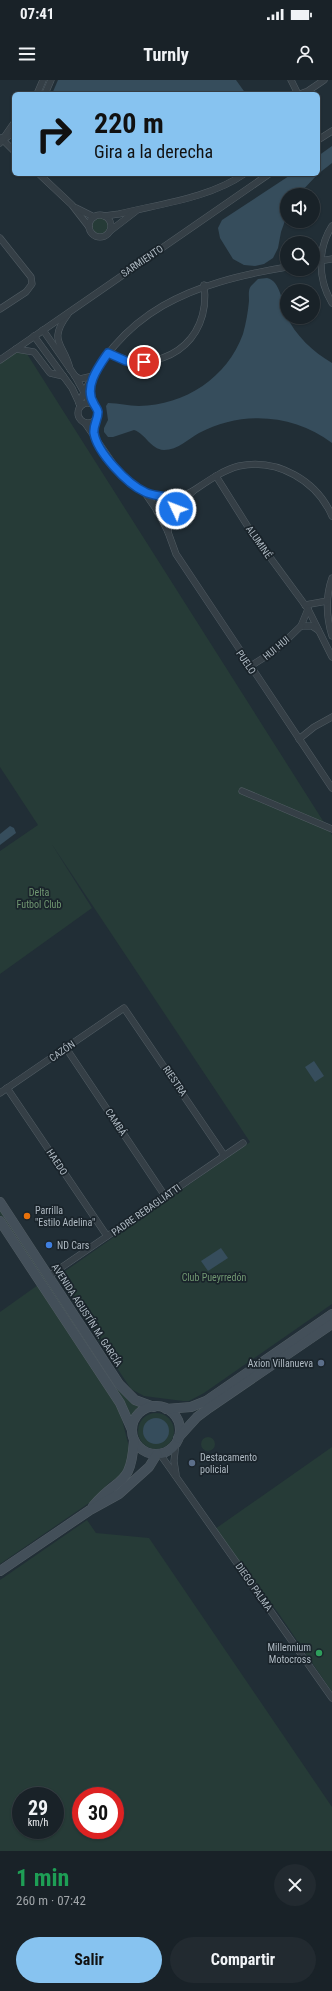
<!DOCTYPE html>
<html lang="es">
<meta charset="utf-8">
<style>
body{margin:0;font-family:"Roboto Condensed",sans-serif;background:#222a30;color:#f1f3f6;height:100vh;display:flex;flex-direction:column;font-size:15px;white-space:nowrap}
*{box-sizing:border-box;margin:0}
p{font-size:13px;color:#9fa4a8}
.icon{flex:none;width:22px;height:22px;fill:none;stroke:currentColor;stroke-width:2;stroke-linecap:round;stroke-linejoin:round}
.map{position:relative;height:1771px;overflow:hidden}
.panel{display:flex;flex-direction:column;background:#192228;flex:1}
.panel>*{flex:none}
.hud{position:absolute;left:12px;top:12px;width:308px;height:84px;border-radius:6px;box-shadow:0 1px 3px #0004,0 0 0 1px #373f45;background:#87c3f0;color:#111;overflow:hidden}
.tools{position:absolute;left:280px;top:108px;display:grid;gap:8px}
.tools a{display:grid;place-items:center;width:40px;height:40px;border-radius:50%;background:#192228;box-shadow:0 1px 3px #0004,0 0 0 1px #373f45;font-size:20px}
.speed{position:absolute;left:12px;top:1707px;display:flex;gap:8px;font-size:20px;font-weight:700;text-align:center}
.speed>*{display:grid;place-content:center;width:52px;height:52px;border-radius:50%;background:#192228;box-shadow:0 1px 3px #0004,0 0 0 1px #373f45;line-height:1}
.speed small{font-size:10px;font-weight:400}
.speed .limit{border:6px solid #d22;background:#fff;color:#111}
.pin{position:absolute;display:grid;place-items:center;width:34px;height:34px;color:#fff;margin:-17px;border:2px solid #fff;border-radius:50%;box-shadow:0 1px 4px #0007}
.me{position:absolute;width:44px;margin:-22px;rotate:313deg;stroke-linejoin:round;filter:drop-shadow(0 0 3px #0008)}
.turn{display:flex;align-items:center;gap:14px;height:84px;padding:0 16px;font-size:18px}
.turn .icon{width:52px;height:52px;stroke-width:2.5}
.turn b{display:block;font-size:28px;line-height:34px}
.round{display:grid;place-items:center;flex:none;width:42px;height:42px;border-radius:21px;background:#222a30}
.overview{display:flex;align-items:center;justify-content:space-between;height:68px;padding:0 16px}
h1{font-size:24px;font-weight:700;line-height:30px;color:#1e9e55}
.cta{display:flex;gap:8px;margin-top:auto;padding:8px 16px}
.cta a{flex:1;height:46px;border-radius:24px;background:#87c3f0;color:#111;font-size:16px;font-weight:700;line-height:46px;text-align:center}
.cta a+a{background:#222a30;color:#f1f3f6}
.status{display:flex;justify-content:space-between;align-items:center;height:28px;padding:0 20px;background:#192228;direction:ltr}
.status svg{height:11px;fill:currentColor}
header{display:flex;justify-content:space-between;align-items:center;height:52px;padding:0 16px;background:#192228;font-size:18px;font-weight:700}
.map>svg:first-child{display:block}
.green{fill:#263b37;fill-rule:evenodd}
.water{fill:#364d5c}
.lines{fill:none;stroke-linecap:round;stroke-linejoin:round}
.street-casing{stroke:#525d64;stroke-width:7}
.secondary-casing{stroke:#525d64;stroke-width:10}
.street{stroke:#353f46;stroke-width:6}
.secondary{stroke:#434f59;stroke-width:9}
.route-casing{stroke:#114b97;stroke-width:10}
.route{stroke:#1a73e8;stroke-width:7}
.food-dot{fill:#e8710a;stroke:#1a242b;stroke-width:1.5}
.shop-dot{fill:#3f7fe0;stroke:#1a242b;stroke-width:1.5}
.service-dot{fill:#5c6f8a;stroke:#1a242b;stroke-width:1.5}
.leisure-dot{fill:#2e9e5b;stroke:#1a242b;stroke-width:1.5}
.labels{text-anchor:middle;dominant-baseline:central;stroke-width:3.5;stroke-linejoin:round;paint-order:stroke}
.street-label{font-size:10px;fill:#afbac3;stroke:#1a242b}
.park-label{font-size:10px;fill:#709771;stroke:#1a242b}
.poi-label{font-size:10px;fill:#afbac3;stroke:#1a242b;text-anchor:start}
</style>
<div class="status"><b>07:41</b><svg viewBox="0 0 49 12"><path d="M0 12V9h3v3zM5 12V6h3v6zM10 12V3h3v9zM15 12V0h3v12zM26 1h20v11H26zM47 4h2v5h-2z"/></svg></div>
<header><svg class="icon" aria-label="menu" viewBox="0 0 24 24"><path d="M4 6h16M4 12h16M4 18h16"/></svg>Turnly<svg class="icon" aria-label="person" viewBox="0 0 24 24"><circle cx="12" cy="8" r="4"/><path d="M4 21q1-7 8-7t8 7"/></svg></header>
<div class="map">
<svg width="332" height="1771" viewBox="0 0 332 1771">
<rect width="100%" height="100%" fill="#212e36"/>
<g class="green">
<circle cx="100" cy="146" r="8"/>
<path d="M22 266 332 755V1224L204 1313 189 1321H183L144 1316 131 1309 59 1201 61 1194 250 1062 51 763 92 828 0 894V771L38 745 0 687V282Z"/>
<path d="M0 1130 121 1313 140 1327 130 1340 126 1325 120 1314 0 1135Z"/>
<path d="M38 1205 118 1324 129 1367V1381L119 1398 110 1402 89 1423 0 1484V1232Z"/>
<circle cx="156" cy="1351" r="18"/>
<circle cx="208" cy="1364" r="7"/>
<path d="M332 1367V1612L279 1534 215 1449Z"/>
<path d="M87 1440 96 1453 149 1458 332 1727V1771H0V1500ZM21 1716H55V1750H21ZM81 1716H115V1750H81Z"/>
</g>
<g class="water">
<path d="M58 0H236L246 14H52Z"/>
<path d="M332 66V83L318 94V76Z"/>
<path d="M292 94H318L298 115H287V135L281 152 278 168 273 178 264 184 255 186 244 185 233 179 220 158 218 148 222 140Z"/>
<path d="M267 198C281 201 282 224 286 235 295 255 313 272 332 283V363C294 334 242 330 199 353 188 359 178 370 164 370 150 369 146 354 134 350L113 357H108L104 352V348L108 340 106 326 108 323C119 323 128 326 139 326 185 325 227 298 243 254 246 243 248 232 249 221 249 215 248 210 251 206L258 199Z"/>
<path d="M10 746 14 748 16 753 0 765V754Z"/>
<path d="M314 981 324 996 315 1002 305 987Z"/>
<path d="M221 1168 228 1178 208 1191 201 1181Z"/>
<circle cx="156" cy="1351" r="13"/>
</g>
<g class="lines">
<defs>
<g id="street">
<path d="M291 0 298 14"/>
<path d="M37 14 43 0"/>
<path d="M45 14 51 0"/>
<path d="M300 14 308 11 324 0"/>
<path d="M1 58 14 71"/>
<path d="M4 59 14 53"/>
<path d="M318 60 332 51"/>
<path d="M0 63 14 43"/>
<path d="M39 94 72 125 89 147"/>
<path d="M76 128 94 137"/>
<circle cx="100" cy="146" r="11"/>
<path d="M104 136 119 134C159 124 210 118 244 94"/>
<path d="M332 146C317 169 318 200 332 223"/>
<path d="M110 151 136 131"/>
<path d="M0 158 31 197 32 204 26 212 0 229"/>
<path d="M313 182 332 179"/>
<path d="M68 234C47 262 64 263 70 289"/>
<path d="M43 250 75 296 90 323"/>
<path d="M34 256 72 308 80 325"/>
<path d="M16 269 34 272 50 293 63 296"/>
<path d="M108 273C159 298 212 263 204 205"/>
<path d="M0 280 269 94"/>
<path d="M75 296 80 299 93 296"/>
<path d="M92 298 91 313 94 324"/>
<circle cx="88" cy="333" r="10"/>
<path d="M79 323C120 229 192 203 287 187"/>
<path d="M85 343 116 388 127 400 145 413"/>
<path d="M216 396 250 450 308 529 332 577"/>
<path d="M193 411C208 401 223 390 239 386 278 378 317 401 332 436"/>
<circle cx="166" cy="427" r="10"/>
<path d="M168 418 181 417 193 411 176 431"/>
<path d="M156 429 145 413 163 418"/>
<path d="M160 436 168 452 171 436"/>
<path d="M168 452 176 474 332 708"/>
<path d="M332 498C325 518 326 536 332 556"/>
<path d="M305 525 327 521"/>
<path d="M308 529 301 546H312L318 550"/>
<path d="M249 587 276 570 301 546"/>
<path d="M299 659 314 647 332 637"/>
<path d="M242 711 332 749"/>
<path d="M66 968 165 1116"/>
<path d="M7 1008 107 1156"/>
<path d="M0 1013 124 928 224 1075"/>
<path d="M49 1196 243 1063"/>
<path d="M160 1374 332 1618"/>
<path d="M176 1394 174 1381 176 1362"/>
</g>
<g id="secondary">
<path d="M0 1122 119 1304 135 1320 154 1327"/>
<path d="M0 1141 120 1323 132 1350"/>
<circle cx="156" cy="1350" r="24"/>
<path d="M166 1329 191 1327 206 1321 332 1234"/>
<path d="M178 1358 197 1337 209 1328 332 1244"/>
<path d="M93 1426C119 1395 131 1408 134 1360"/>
<path d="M0 1491 90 1430 119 1414 149 1387 157 1374"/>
</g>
</defs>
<use href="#street" class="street-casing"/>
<use href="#secondary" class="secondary-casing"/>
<use href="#street" class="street"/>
<use href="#secondary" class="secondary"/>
</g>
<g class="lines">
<defs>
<path id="route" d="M144 282 126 281 108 273C99 286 83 307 94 324 96 328 97 328 98 332 98 340 93 345 94 353 97 372 127 404 145 412 152 416 166 416 171 419 175 421 176 425 176 429"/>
</defs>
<use href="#route" class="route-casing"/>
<use href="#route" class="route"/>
</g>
<circle class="food-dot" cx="27" cy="1136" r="4"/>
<circle class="shop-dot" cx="49" cy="1165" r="4"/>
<g class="service-dot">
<circle cx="321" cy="1283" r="4"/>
<circle cx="192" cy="1383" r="4"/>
</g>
<circle class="leisure-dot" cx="319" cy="1573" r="4"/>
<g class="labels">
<g class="street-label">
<text transform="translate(142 181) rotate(-34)">SARMIENTO</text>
<text transform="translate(259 462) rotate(55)">ALUMINÉ</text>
<text transform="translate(276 568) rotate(-40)">HUI HUI</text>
<text transform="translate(246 582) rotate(56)">PUELO</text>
<text transform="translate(62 971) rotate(-35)">CAZÓN</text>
<text transform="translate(175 1001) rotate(56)">RIESTRA</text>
<text transform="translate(116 1042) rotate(56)">CAMBÁ</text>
<text transform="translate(57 1082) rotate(56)">HAEDO</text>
<text transform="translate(146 1130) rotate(-35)">PADRE REBAGLIATTI</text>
<text transform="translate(87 1235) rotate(57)">AVENIDA AGUSTÍN M. GARCÍA</text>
<text transform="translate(254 1507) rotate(55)">DIEGO PALMA</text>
</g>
<g class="park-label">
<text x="39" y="812">Delta<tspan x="39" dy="12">Futbol Club</tspan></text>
<text x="214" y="1197">Club Pueyrredón</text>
</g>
<g class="poi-label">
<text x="35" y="1130">Parrilla<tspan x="35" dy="12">"Estilo Adelina"</tspan></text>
<text x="57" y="1165">ND Cars</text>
<text x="313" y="1283" text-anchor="end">Axion Villanueva</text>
<text x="200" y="1377">Destacamento<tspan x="200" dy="12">policial</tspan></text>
<text x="311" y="1567" text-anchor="end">Millennium<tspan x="311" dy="12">Motocross</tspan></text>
</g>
</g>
</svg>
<div class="tools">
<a><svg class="icon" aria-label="sound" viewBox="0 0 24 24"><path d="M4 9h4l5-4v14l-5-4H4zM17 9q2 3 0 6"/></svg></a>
<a><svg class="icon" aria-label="search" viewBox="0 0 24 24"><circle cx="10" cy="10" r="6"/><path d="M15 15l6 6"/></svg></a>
<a><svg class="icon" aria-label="layers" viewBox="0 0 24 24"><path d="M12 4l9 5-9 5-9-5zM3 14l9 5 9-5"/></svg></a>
</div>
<div class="speed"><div>29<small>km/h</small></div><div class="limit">30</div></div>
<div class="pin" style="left:144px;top:282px;background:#d93025"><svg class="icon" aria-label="arrive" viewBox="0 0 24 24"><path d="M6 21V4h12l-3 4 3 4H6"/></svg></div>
<svg class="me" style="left:176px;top:429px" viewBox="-20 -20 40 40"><circle r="17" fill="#1a73e8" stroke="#fff" stroke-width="3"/><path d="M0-11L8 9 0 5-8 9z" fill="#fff"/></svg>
<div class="hud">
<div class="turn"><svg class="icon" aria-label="right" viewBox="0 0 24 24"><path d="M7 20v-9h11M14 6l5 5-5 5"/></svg><div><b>220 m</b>Gira a la derecha</div></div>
</div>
</div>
<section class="panel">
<div class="overview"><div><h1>1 min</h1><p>260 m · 07:42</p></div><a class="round"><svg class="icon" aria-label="close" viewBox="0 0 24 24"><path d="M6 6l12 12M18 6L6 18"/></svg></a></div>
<div class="cta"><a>Salir</a><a>Compartir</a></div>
</section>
